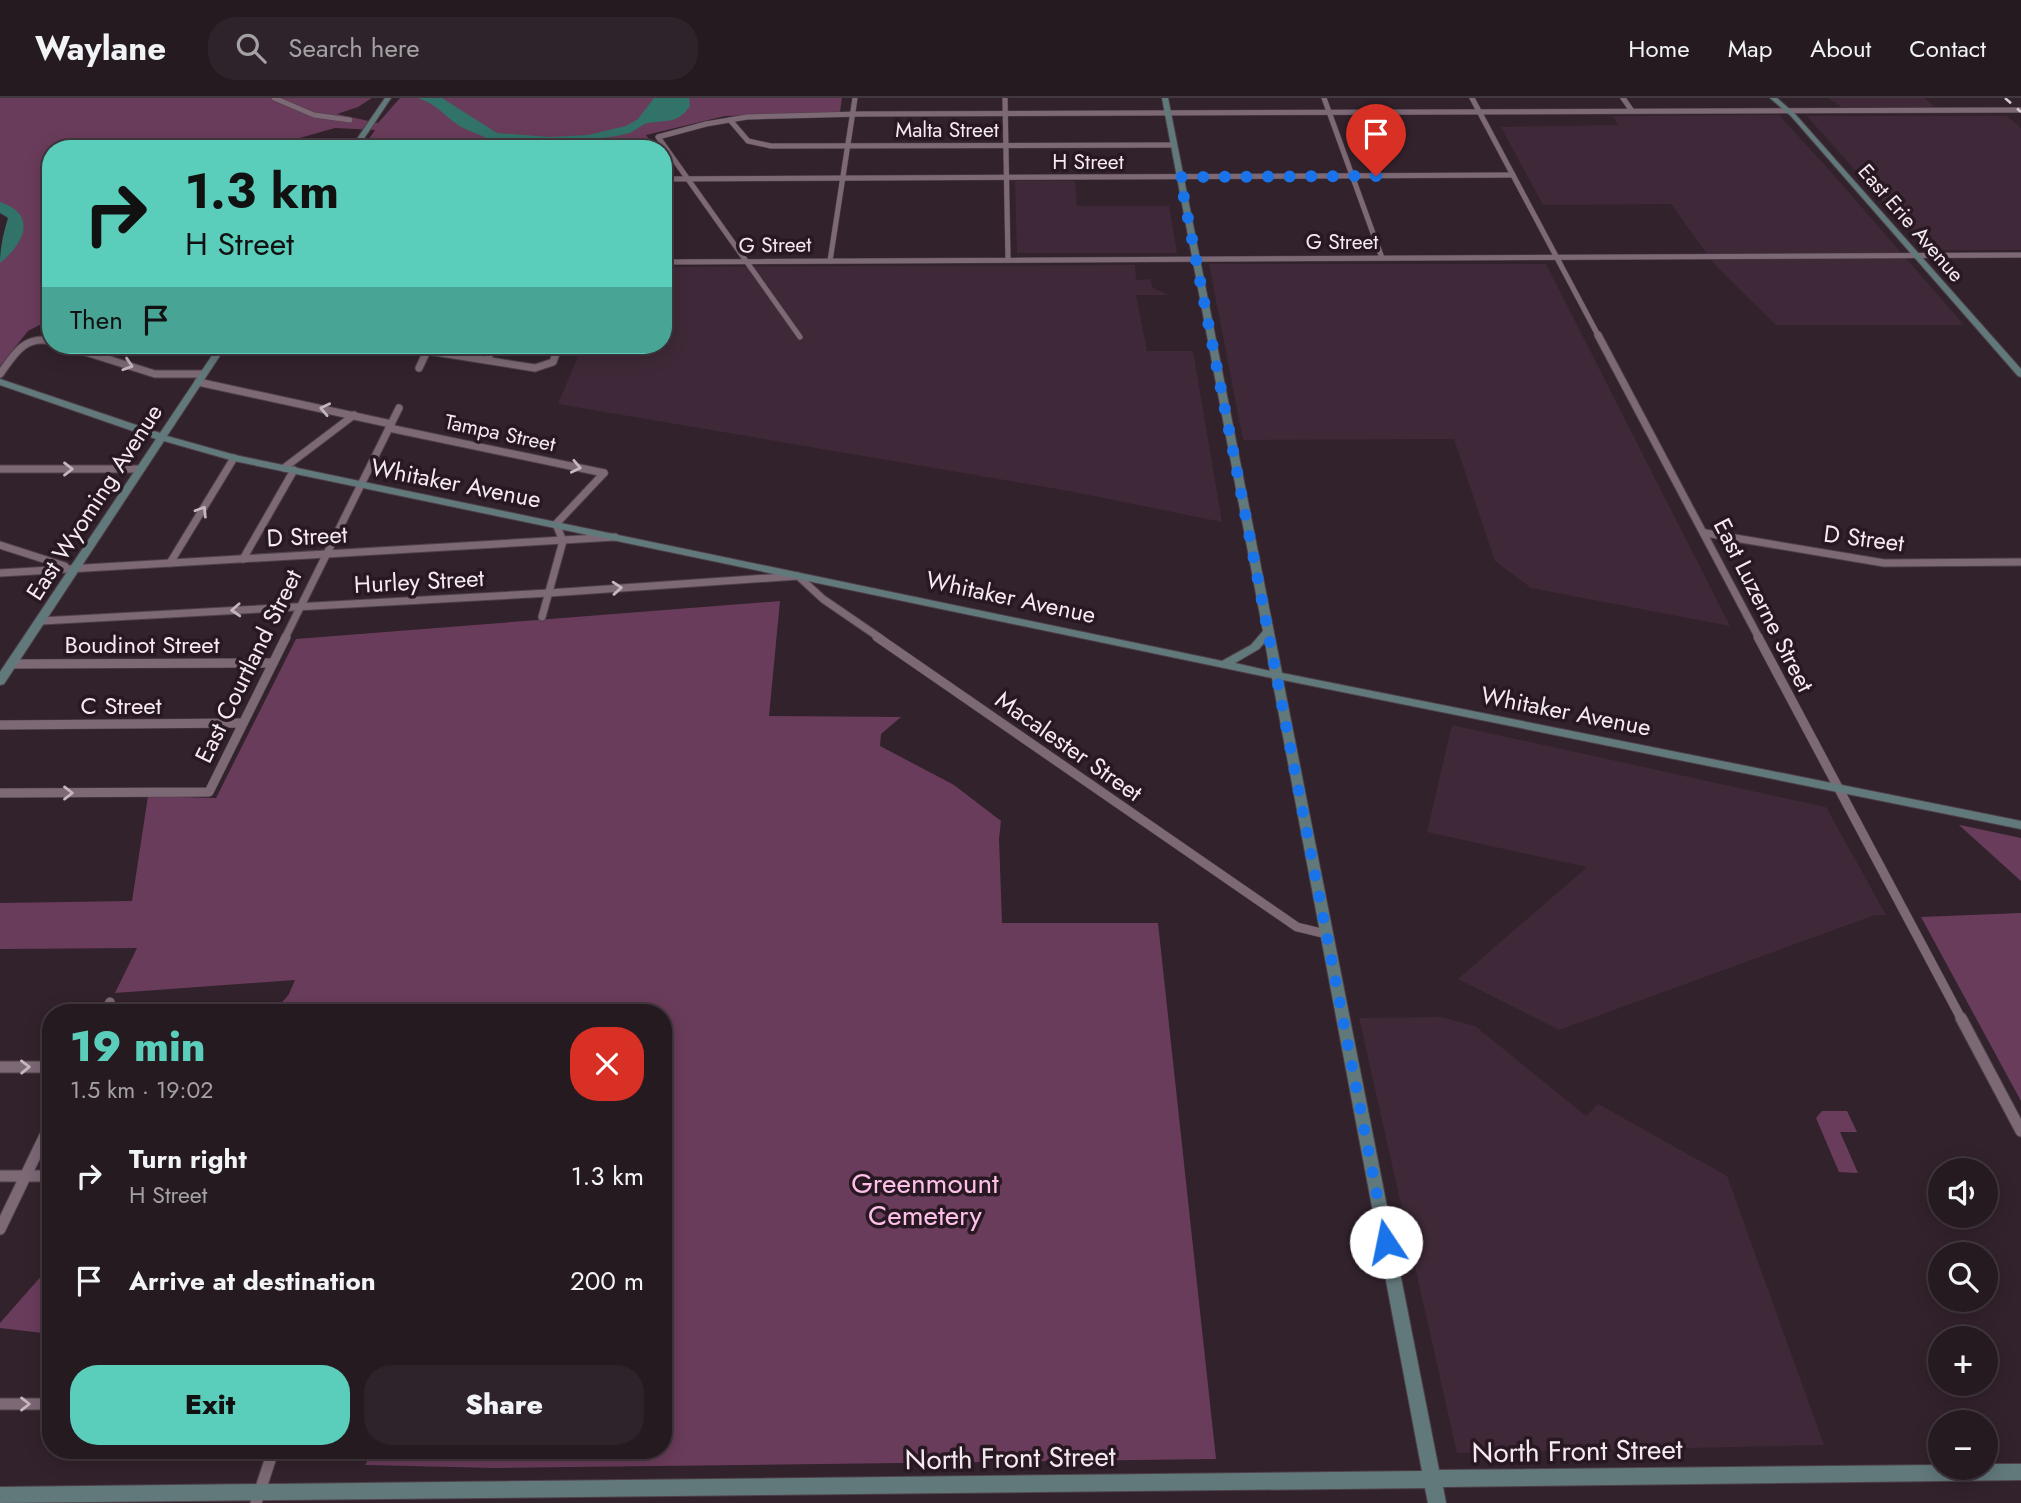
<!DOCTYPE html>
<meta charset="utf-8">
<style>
body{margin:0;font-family:Jost,sans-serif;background:#2e232a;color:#f1f3f6;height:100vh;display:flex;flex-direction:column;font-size:26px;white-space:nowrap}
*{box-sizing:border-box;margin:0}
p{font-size:23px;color:#a4a1a5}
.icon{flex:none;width:38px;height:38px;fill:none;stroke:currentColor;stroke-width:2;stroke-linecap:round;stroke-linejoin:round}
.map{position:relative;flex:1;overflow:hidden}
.panel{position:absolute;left:42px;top:906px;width:630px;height:455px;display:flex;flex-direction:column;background:#261a21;border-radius:28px;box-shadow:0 4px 18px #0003,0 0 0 2px #42383f}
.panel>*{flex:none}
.banner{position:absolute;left:42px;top:42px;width:630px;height:214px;border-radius:28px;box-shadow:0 4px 18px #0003,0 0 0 2px #42383f;background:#5bcebb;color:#111;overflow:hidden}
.fabs{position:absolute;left:1928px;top:1060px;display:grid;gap:14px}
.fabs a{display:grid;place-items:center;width:70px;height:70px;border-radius:50%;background:#261a21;box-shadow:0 4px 18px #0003,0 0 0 2px #42383f;font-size:35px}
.pin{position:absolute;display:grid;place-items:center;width:60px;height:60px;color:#fff;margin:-72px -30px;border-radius:50% 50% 50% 0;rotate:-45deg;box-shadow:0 0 7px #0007}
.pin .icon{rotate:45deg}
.me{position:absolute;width:77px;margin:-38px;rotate:349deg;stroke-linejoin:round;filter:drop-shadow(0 0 5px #0008)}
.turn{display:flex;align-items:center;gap:24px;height:147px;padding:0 28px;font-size:32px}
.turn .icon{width:91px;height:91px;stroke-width:2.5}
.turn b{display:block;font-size:49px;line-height:60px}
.then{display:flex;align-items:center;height:66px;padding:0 28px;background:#0003;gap:14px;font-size:26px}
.round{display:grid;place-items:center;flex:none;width:74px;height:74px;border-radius:28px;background:#2e232a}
.head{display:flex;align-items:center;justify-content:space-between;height:119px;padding:0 28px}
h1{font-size:42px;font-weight:800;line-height:52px;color:#5bcebb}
.action{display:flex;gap:14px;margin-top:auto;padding:14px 28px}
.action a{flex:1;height:80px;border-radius:28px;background:#5bcebb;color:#111;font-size:28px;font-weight:800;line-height:80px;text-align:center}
.action a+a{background:#2e232a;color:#f1f3f6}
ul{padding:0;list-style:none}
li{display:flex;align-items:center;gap:21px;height:105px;padding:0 28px}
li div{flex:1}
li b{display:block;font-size:26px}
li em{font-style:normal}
header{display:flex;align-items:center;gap:42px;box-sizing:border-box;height:98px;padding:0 35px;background:#261a21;border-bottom:2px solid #42383f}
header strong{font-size:33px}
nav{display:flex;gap:38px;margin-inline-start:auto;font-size:24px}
.search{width:490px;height:63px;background:#2e232a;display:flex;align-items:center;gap:18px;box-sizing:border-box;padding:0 24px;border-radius:28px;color:#a4a1a5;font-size:26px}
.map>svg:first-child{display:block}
.built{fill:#3f2938}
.green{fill:#6a3c5b}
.water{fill:#317368}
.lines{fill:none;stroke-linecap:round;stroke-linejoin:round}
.street-far3-casing{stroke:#4e4149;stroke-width:6}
.street-far2-casing{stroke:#4e4149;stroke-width:9}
.street-far1-casing{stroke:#4e4149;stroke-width:10}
.street-casing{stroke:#4e4149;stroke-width:13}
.secondary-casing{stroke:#4e4149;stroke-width:2}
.street-far3{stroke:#7d6975;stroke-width:5}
.street-far2{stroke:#7d6975;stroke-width:7}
.street-far1{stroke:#7d6975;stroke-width:9}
.street{stroke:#7d6975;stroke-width:11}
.secondary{fill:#62797c;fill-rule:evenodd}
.rail{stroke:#d8ccd4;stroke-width:2.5;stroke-dasharray:8 8;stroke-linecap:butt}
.oneway{stroke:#c5b6bf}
.route{stroke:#1a73e8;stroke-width:12;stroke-dasharray:0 21.6}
.labels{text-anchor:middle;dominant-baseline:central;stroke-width:7;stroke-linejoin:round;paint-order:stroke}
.far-street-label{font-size:21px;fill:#f5eaf1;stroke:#281822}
.street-label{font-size:24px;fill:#f5eaf1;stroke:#281822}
.near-park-label{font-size:28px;fill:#fec0e8;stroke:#281822}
.near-street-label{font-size:28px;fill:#f5eaf1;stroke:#281822}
</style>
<header>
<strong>Waylane</strong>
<div class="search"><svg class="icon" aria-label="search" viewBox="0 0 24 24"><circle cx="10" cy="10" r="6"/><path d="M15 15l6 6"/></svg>Search here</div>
<nav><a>Home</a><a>Map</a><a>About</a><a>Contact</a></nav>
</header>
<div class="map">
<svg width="2021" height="1405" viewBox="0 0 2021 1405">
<rect width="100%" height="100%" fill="#32222c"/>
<g class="built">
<path d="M1828 0H1925L1934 9H1842Z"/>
<path d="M1779 17 1831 74 1964 227H1776L1714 166 1671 106 1543 107 1501 29 1618 27 1613 18Z"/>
<path d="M1807 18H2007L2021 30V152H1926Z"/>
<path d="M1015 83H1075L1077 108H1169L1177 155H1017Z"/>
<path d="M1209 166H1546L1730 528 1531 490 1495 463 1454 341 1243 342Z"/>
<path d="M1135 167 1136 182 1150 181 1153 190 1169 197H1136L1147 253H1193L1222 424 1069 393 558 306 583 247H663V169Z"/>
<path d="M1452 627 1826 709 1886 817H1875L1559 932 1458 881 1587 769 1427 734Z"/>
<path d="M1441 919 1475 928 1586 1018 1598 1006 1727 1078 1824 1347 1457 1355 1359 920Z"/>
</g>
<g class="green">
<path d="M0 0H372L358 9 337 16 378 25 400 0H842L840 14 725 18 646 37 657 51H362L375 32 335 30 261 51H51V221L28 233 0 268V160L16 122 0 113Z"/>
<path d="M780 503 769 618 901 619 881 636 880 648 954 687 1001 723 999 741 1002 825H1158L1216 1361 496 1370 365 1367 374 1353H663V915H273L289 896 295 882 115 895 137 850 0 851V805L132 803 148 698 216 700 296 541Z"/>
<path d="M1960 727 2021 740V783L1959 727Z"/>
<path d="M2021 815V1003L1921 819Z"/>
<path d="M1822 1013H1847L1857 1034H1840L1858 1075 1839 1074 1816 1020Z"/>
<path d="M51 1167V1236L0 1230V1225Z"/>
</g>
<g class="water">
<path d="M418 0H442L497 35 550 39 588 37 626 28 638 21 654 0H689L690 8C678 26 666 22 648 25 641 26 634 35 626 36 595 43 509 52 482 38 475 35 464 31 458 27 444 17 436 6 418 0Z"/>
<path d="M0 104C39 117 23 146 0 165 0 150 4 133 8 120L0 115Z"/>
</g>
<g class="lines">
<defs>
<g id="street-far3">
<path d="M274 0 314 17 350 22"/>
<path d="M1005 0 1008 161"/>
<path d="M1324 0 1382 160"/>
<path d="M1472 0 1599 239"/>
<path d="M1623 0 1632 13"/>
<path d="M730 22 748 43 771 48 1174 47"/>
<path d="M663 81 1513 77"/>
<path d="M830 163 855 0"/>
<path d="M663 164 2021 157"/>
<path d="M800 239 658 39 706 26 747 19 861 16 2021 12"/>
</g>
<g id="street-far2">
<path d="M1598 237 1759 540"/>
<path d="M63 247 155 276H203"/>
<path d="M390 247 535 270 553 264 559 247"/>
<path d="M487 262 494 247"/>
<path d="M419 270 430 247"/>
<path d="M0 276C14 257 24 237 51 243"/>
<path d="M198 284 391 326"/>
<path d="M389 330 604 375"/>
<path d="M284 370 354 317"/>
<path d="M0 371H139"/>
<path d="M1705 435 1884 465 2021 464"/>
<path d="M0 447 65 468"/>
<path d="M243 461 294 372"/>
<path d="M170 465 234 360"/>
<path d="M0 475 615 439"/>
<path d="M542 519 563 443 556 426 604 375"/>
<path d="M41 523 549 495 798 478 823 501 880 540"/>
<path d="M285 540 399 310"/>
</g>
<g id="street-far1">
<path d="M877 539 1297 829 1326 836"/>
<path d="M1758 539 1962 922"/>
<path d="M11 566 273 565"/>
<path d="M0 627 243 625"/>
<path d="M0 695 209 694 286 539"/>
<path d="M104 915 110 904"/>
</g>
<g id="street">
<path d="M1961 920 2021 1033"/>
<path d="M0 969H51"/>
<path d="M0 1078H51"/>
<path d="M0 1131 51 1025"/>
<path d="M0 1306H51"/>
<path d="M256 1405 273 1353"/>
</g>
<g id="secondary">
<path d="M385 0H391L357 51H350Z"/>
<path d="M1162 0H1168L1282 575 2021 723V731L1283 582 1439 1372 1941 1367V1370H1986V1366H2021V1382L1443 1389 1446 1405H1428L1425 1390 0 1405V1389L1422 1373 1272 580 234 363 164 343 4 586 0 587V574L156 341 0 287V281L160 335 219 247H227L167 338 235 357 1222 563 1251 547 1263 533ZM1265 544 1270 573 1235 565 1259 551Z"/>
<path d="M1770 0H1777L1795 16 2021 271V279L2018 278 1791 18Z"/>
</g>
</defs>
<use href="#street-far3" class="street-far3-casing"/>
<use href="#street-far2" class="street-far2-casing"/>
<use href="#street-far1" class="street-far1-casing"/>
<use href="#street" class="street-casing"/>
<use href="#secondary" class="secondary-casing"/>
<use href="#street-far3" class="street-far3"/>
<use href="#street-far2" class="street-far2"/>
<use href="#street-far1" class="street-far1"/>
<use href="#street" class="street"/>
<use href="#secondary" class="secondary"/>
<path class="rail" d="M2005 0 2021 14"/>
</g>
<defs><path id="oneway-chevron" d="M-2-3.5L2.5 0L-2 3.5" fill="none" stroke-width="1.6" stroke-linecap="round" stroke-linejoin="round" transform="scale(1.75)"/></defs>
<g class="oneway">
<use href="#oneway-chevron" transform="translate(128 267) rotate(18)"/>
<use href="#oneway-chevron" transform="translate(325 311) rotate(-168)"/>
<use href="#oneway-chevron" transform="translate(576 369) rotate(12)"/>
<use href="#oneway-chevron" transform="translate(68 371)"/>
<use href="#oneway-chevron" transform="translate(202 413) rotate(-58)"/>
<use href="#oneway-chevron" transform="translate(617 490) rotate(-4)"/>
<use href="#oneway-chevron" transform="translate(236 512) rotate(177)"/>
<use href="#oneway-chevron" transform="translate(68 695)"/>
<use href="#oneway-chevron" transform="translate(25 969) rotate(-1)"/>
<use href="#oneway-chevron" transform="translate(25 1306)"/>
</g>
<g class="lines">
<path class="route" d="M1376 78 1180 79 1386 1144"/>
</g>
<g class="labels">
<g class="far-street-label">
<text x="947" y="32">Malta Street</text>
<text x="1088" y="64">H Street</text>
<text transform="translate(1911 125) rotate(49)">East Erie Avenue</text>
<text x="1342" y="144">G Street</text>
<text transform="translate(775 147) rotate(-1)">G Street</text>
<text transform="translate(500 335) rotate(12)">Tampa Street</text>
</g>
<g class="street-label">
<text transform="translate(456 385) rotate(11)">Whitaker Avenue</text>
<text transform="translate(94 404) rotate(-57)">East Wyoming Avenue</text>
<text transform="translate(307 438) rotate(-3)">D Street</text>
<text transform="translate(1864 440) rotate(7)">D Street</text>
<text transform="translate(419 483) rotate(-3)">Hurley Street</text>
<text transform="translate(1011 499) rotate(12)">Whitaker Avenue</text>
<text transform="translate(1764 507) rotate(63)">East Luzerne Street</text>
<text x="142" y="546">Boudinot Street</text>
<text transform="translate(248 568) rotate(-64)">East Courtland Street</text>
<text x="121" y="607">C Street</text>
<text transform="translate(1566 613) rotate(11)">Whitaker Avenue</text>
<text transform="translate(1069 648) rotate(35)">Macalester Street</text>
</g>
<g class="near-park-label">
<text x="925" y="1085">Greenmount<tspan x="925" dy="32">Cemetery</tspan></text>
</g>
<g class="near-street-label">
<text transform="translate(1577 1353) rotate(-1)">North Front Street</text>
<text transform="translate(1010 1360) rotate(-1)">North Front Street</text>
</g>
</g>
</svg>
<div class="fabs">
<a><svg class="icon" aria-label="sound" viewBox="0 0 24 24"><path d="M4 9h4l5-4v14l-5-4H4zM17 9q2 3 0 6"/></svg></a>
<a><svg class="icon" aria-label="search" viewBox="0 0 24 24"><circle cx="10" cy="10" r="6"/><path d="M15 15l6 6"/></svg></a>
<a>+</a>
<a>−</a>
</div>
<div class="pin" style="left:1376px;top:78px;background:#d93025"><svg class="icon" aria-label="arrive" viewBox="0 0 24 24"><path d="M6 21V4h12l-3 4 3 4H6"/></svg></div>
<svg class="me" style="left:1386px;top:1144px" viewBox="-20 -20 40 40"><circle r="19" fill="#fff"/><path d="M0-13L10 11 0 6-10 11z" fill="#1a73e8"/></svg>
<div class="banner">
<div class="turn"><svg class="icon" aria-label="right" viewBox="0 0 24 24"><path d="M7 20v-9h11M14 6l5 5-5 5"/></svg><div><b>1.3 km</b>H Street</div></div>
<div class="then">Then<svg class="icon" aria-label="arrive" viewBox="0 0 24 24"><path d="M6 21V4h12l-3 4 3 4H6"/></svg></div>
</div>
<section class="panel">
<div class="head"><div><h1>19 min</h1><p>1.5 km · 19:02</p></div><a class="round" style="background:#d93025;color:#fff"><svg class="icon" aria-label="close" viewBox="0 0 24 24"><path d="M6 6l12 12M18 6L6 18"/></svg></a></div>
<ul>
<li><svg class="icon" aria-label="right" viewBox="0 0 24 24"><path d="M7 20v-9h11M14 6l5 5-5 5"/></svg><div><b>Turn right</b><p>H Street</p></div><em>1.3 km</em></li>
<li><svg class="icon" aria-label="arrive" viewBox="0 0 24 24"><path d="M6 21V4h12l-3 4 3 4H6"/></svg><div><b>Arrive at destination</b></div><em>200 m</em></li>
</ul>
<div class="action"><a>Exit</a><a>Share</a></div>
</section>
</div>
